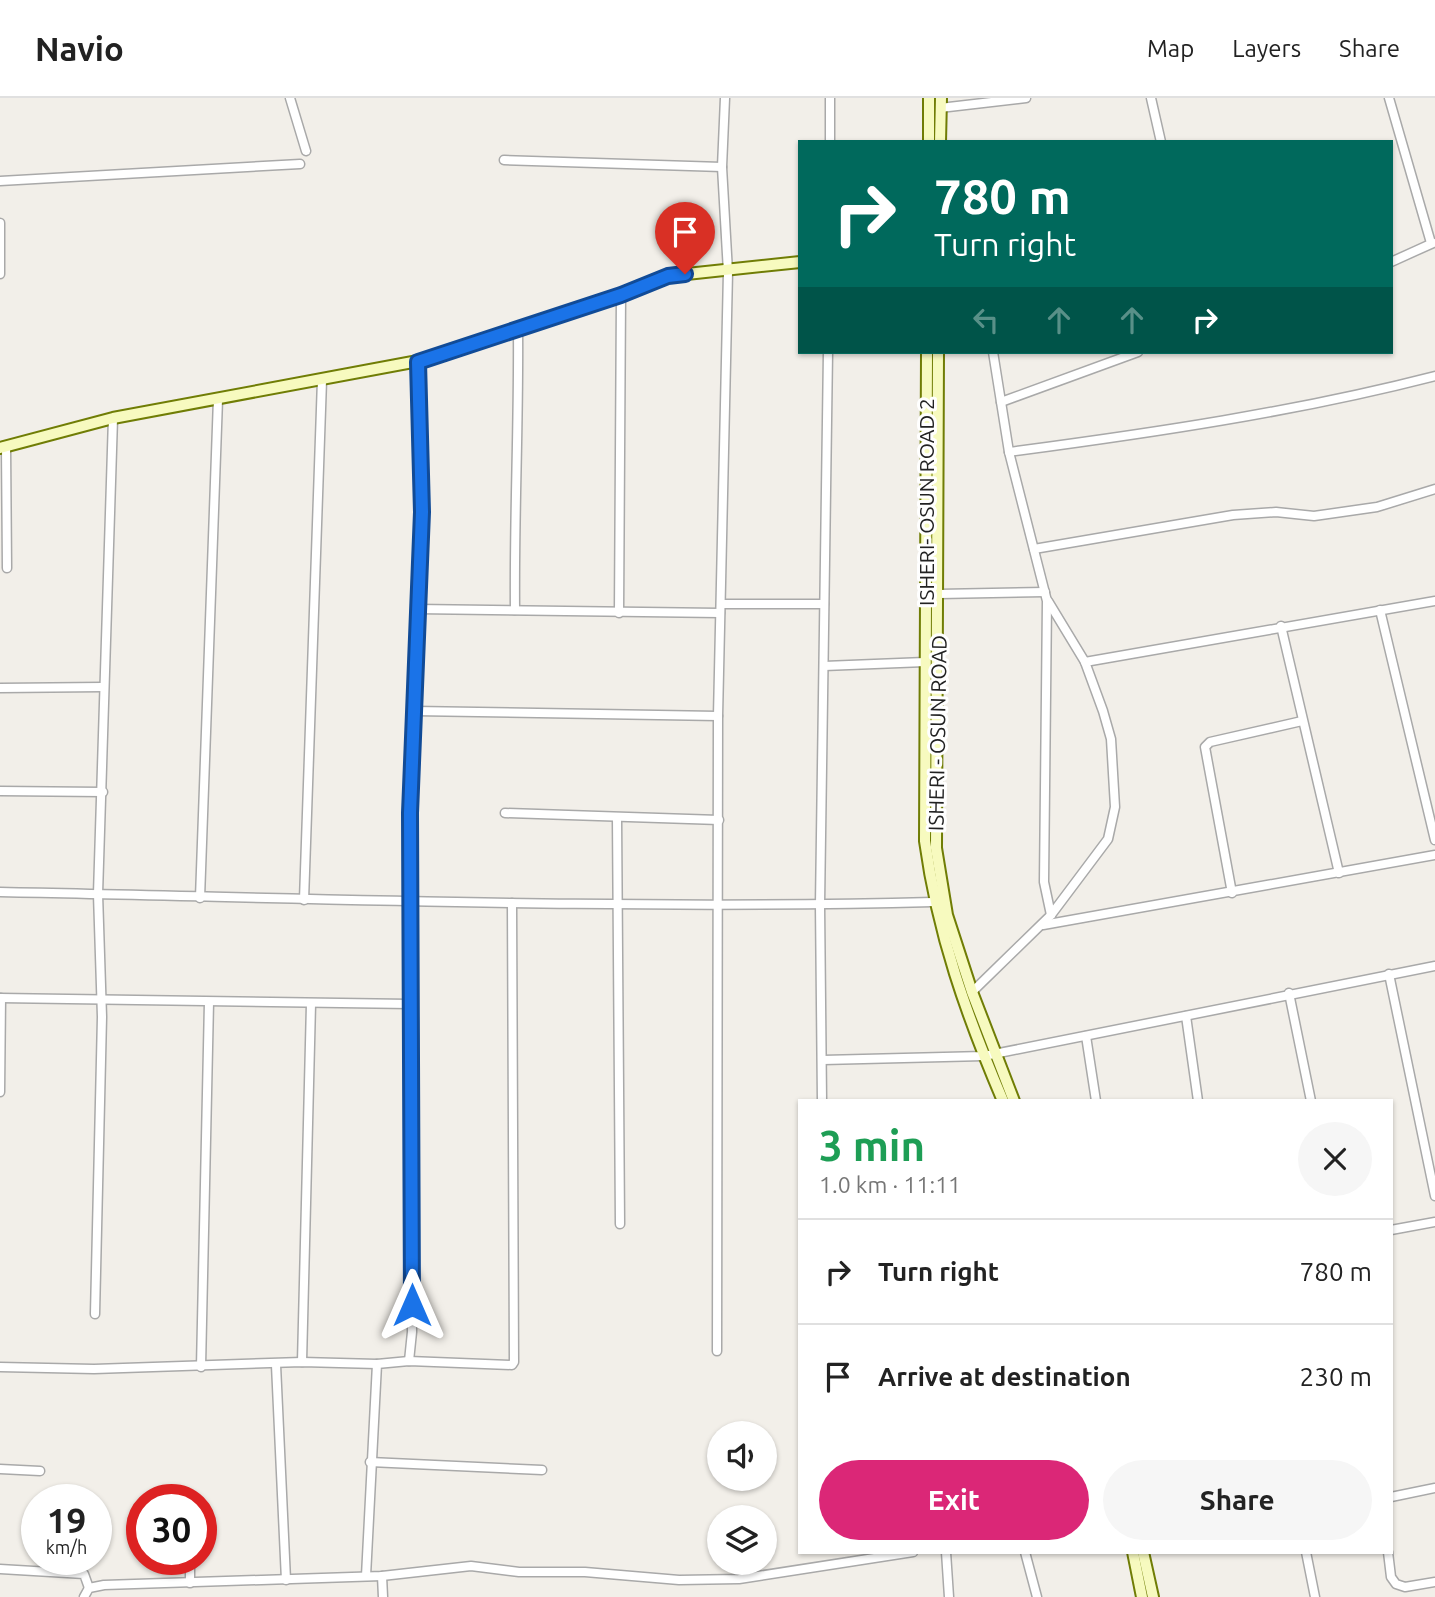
<!DOCTYPE html>
<meta charset="utf-8">
<style>
body{margin:0;font-family:Ubuntu,sans-serif;background:#f6f6f6;color:#222;height:100vh;display:flex;flex-direction:column;font-size:26px;white-space:nowrap}
*{box-sizing:border-box;margin:0}
p{font-size:23px;color:#767676}
.icon{flex:none;width:38px;height:38px;fill:none;stroke:currentColor;stroke-width:2;stroke-linecap:round;stroke-linejoin:round}
.map{position:relative;flex:1;overflow:hidden}
.details{position:absolute;left:798px;top:1001px;width:595px;height:455px;display:flex;flex-direction:column;background:#fff;border-radius:0px;box-shadow:0 2px 5px #0004}
.details>*{flex:none}
.guide{position:absolute;left:798px;top:42px;width:595px;height:214px;border-radius:0px;box-shadow:0 2px 5px #0004;background:#00695c;color:#fff;overflow:hidden}
.fabs{position:absolute;left:707px;top:1323px;display:grid;gap:14px}
.fabs a{display:grid;place-items:center;width:70px;height:70px;border-radius:50%;background:#fff;box-shadow:0 2px 5px #0004;font-size:35px}
.speed{position:absolute;left:21px;top:1386px;display:flex;gap:14px;font-size:35px;font-weight:700;text-align:center}
.speed>*{display:grid;place-content:center;width:91px;height:91px;border-radius:50%;background:#fff;box-shadow:0 2px 5px #0004;line-height:1}
.speed small{font-size:18px;font-weight:400}
.speed .limit{border:10px solid #d22;background:#fff;color:#111}
.pin{position:absolute;display:grid;place-items:center;width:60px;height:60px;color:#fff;margin:-72px -30px;border-radius:50% 50% 50% 0;rotate:-45deg;box-shadow:0 0 7px #0007}
.pin .icon{rotate:45deg}
.me{position:absolute;width:77px;margin:-38px;rotate:0deg;stroke-linejoin:round;filter:drop-shadow(0 0 5px #0008)}
.turn{display:flex;align-items:center;gap:24px;height:147px;padding:0 21px;font-size:32px}
.turn .icon{width:91px;height:91px;stroke-width:2.5}
.turn b{display:block;font-size:49px;line-height:60px}
.lanes{display:flex;align-items:center;height:66px;padding:0 21px;background:#0003;justify-content:center;gap:35px;direction:ltr}
.lanes .off{opacity:.35}
.round{display:grid;place-items:center;flex:none;width:74px;height:74px;border-radius:37px;background:#f6f6f6}
.headline{display:flex;align-items:center;justify-content:space-between;height:119px;padding:0 21px}
h1{font-size:42px;font-weight:700;line-height:52px;color:#1e9e55}
.primary-button{display:flex;gap:14px;margin-top:auto;padding:14px 21px}
.primary-button a{flex:1;height:80px;border-radius:42px;background:#db2777;color:#fff;font-size:28px;font-weight:700;line-height:80px;text-align:center}
.primary-button a+a{background:#f6f6f6;color:#222}
ul{padding:0;list-style:none}
li{display:flex;align-items:center;gap:21px;height:105px;padding:0 21px;border-top:2px solid #e0e0e0}
li div{flex:1}
li b{display:block;font-size:26px}
li em{font-style:normal}
header{display:flex;align-items:center;gap:42px;box-sizing:border-box;height:98px;padding:0 35px;background:#fff;border-bottom:2px solid #e0e0e0}
header strong{font-size:33px}
nav{display:flex;gap:38px;margin-inline-start:auto;font-size:24px}
.map>svg:first-child{display:block}
.lines{fill:none;stroke-linecap:round;stroke-linejoin:round}
.street-casing{stroke:#a9a9a9;stroke-width:11}
.secondary-casing{stroke:#707d05;stroke-width:14}
.street{stroke:#fff;stroke-width:8}
.secondary{stroke:#f7fabf;stroke-width:10}
.route-casing{stroke:#114b97;stroke-width:18}
.route{stroke:#1a73e8;stroke-width:12}
.labels{text-anchor:middle;dominant-baseline:central;stroke-width:6;stroke-linejoin:round;paint-order:stroke}
.street-label{font-size:21px;fill:#222;stroke:#fff}
</style>
<header>
<strong>Navio</strong>
<nav><a>Map</a><a>Layers</a><a>Share</a></nav>
</header>
<div class="map">
<svg width="1435" height="1499" viewBox="0 0 1435 1499">
<rect width="100%" height="100%" fill="#f2efe9"/>
<g class="lines">
<defs>
<g id="street">
<path d="M290 0 306 53"/>
<path d="M830 0V44"/>
<path d="M1151 0 1161 44"/>
<path d="M1389 0 1431 145"/>
<path d="M940 10 1026 0"/>
<path d="M504 62 722 69"/>
<path d="M0 83 300 66"/>
<path d="M0 125V176"/>
<path d="M1391 164 1433 145"/>
<path d="M993 254 1009 354 1047 503 1044 784 1051 817"/>
<path d="M1001 304 1138 254"/>
<path d="M6 349 7 470"/>
<path d="M1009 354C1152 335 1295 314 1435 278"/>
<path d="M1034 451 1233 417 1276 414 1314 418 1377 409 1435 391"/>
<path d="M939 496 1045 494"/>
<path d="M722 506H824"/>
<path d="M416 511 720 515"/>
<path d="M515 512C514 418 519 324 518 230"/>
<path d="M1380 512 1435 742"/>
<path d="M619 515 621 197"/>
<path d="M1281 528 1339 775"/>
<path d="M1085 564 1435 503"/>
<path d="M824 568 925 564"/>
<path d="M0 590 103 589"/>
<path d="M414 613 718 618"/>
<path d="M0 693 103 694"/>
<path d="M505 715 719 722"/>
<path d="M617 720 620 1126"/>
<path d="M0 794C311 800 622 812 933 804"/>
<path d="M1232 795 1205 649 1210 644 1302 623"/>
<path d="M200 800 218 301"/>
<path d="M304 802 322 282"/>
<path d="M1043 827 1435 757"/>
<path d="M1389 876 1435 1098"/>
<path d="M972 894 1051 817 1108 741 1115 709 1111 641 1103 613 1085 564 1048 503"/>
<path d="M1289 895 1311 1003"/>
<path d="M0 900 410 906"/>
<path d="M1186 918 1198 1003"/>
<path d="M1086 938 1096 1003"/>
<path d="M823 962 984 958 1435 868"/>
<path d="M0 994 1 900"/>
<path d="M822 1003 820 807 828 254"/>
<path d="M1391 1132 1435 1124"/>
<path d="M95 1216 102 919 98 796 113 320"/>
<path d="M717 1253 718 618 728 174 722 69 725 0"/>
<path d="M409 1263 412 1234 410 715 422 414 418 263"/>
<path d="M302 1264 311 906"/>
<path d="M276 1267 286 1482"/>
<path d="M0 1269 94 1271 302 1264 377 1266"/>
<path d="M201 1269 209 904"/>
<path d="M370 1364 542 1372"/>
<path d="M0 1371 40 1373"/>
<path d="M1391 1399 1435 1390"/>
<path d="M946 1454 949 1499"/>
<path d="M1025 1454 1037 1499"/>
<path d="M1306 1454 1315 1499"/>
<path d="M1388 1454 1391 1479 1396 1486 1405 1489 1435 1484"/>
<path d="M0 1471 84 1476 89 1490"/>
<path d="M366 1478 377 1266 409 1263 512 1267 514 1264 512 805"/>
<path d="M382 1478 383 1499"/>
<path d="M190 1485V1461"/>
<path d="M84 1499 89 1490 104 1487 382 1478 471 1468 519 1474H585L679 1482 739 1481 913 1454"/>
</g>
<g id="secondary">
<path d="M929 0V44"/>
<path d="M940 44 941 0"/>
<path d="M927 254 925 743C938 837 966 916 1003 1003"/>
<path d="M938 254 936 750 947 817 972 894 1014 1003"/>
<path d="M0 350 113 320 418 263 621 197 668 178 800 164"/>
<path d="M1133 1454 1142 1499"/>
<path d="M1143 1454 1153 1499"/>
</g>
</defs>
<use href="#street" class="street-casing"/>
<use href="#secondary" class="secondary-casing"/>
<use href="#street" class="street"/>
<use href="#secondary" class="secondary"/>
</g>
<g class="lines">
<defs>
<path id="route" d="M412 1207 410 715 422 414 418 264 621 197 668 178 685 176"/>
</defs>
<use href="#route" class="route-casing"/>
<use href="#route" class="route"/>
</g>
<g class="labels">
<g class="street-label">
<text transform="translate(926 404) rotate(-90)">ISHERI- OSUN ROAD 2</text>
<text transform="translate(937 635) rotate(-89)">ISHERI - OSUN ROAD</text>
</g>
</g>
</svg>
<div class="fabs">
<a><svg class="icon" aria-label="sound" viewBox="0 0 24 24"><path d="M4 9h4l5-4v14l-5-4H4zM17 9q2 3 0 6"/></svg></a>
<a><svg class="icon" aria-label="layers" viewBox="0 0 24 24"><path d="M12 4l9 5-9 5-9-5zM3 14l9 5 9-5"/></svg></a>
</div>
<div class="speed"><div>19<small>km/h</small></div><div class="limit">30</div></div>
<div class="pin" style="left:685px;top:176px;background:#d93025"><svg class="icon" aria-label="arrive" viewBox="0 0 24 24"><path d="M6 21V4h12l-3 4 3 4H6"/></svg></div>
<svg class="me" style="left:412px;top:1207px" viewBox="-20 -20 40 40"><path d="M0-17L14 15 0 8-14 15z" fill="#1a73e8" stroke="#fff" stroke-width="4"/></svg>
<div class="guide">
<div class="turn"><svg class="icon" aria-label="right" viewBox="0 0 24 24"><path d="M7 20v-9h11M14 6l5 5-5 5"/></svg><div><b>780 m</b>Turn right</div></div>
<div class="lanes"><svg class="icon off" aria-label="left" viewBox="0 0 24 24"><path d="M17 20v-9H6M10 6l-5 5 5 5"/></svg><svg class="icon off" aria-label="ahead" viewBox="0 0 24 24"><path d="M12 20V5M6 11l6-6 6 6"/></svg><svg class="icon off" aria-label="ahead" viewBox="0 0 24 24"><path d="M12 20V5M6 11l6-6 6 6"/></svg><svg class="icon" aria-label="right" viewBox="0 0 24 24"><path d="M7 20v-9h11M14 6l5 5-5 5"/></svg></div>
</div>
<section class="details">
<div class="headline"><div><h1>3 min</h1><p>1.0 km · 11:11</p></div><a class="round"><svg class="icon" aria-label="close" viewBox="0 0 24 24"><path d="M6 6l12 12M18 6L6 18"/></svg></a></div>
<ul>
<li><svg class="icon" aria-label="right" viewBox="0 0 24 24"><path d="M7 20v-9h11M14 6l5 5-5 5"/></svg><div><b>Turn right</b></div><em>780 m</em></li>
<li><svg class="icon" aria-label="arrive" viewBox="0 0 24 24"><path d="M6 21V4h12l-3 4 3 4H6"/></svg><div><b>Arrive at destination</b></div><em>230 m</em></li>
</ul>
<div class="primary-button"><a>Exit</a><a>Share</a></div>
</section>
</div>
